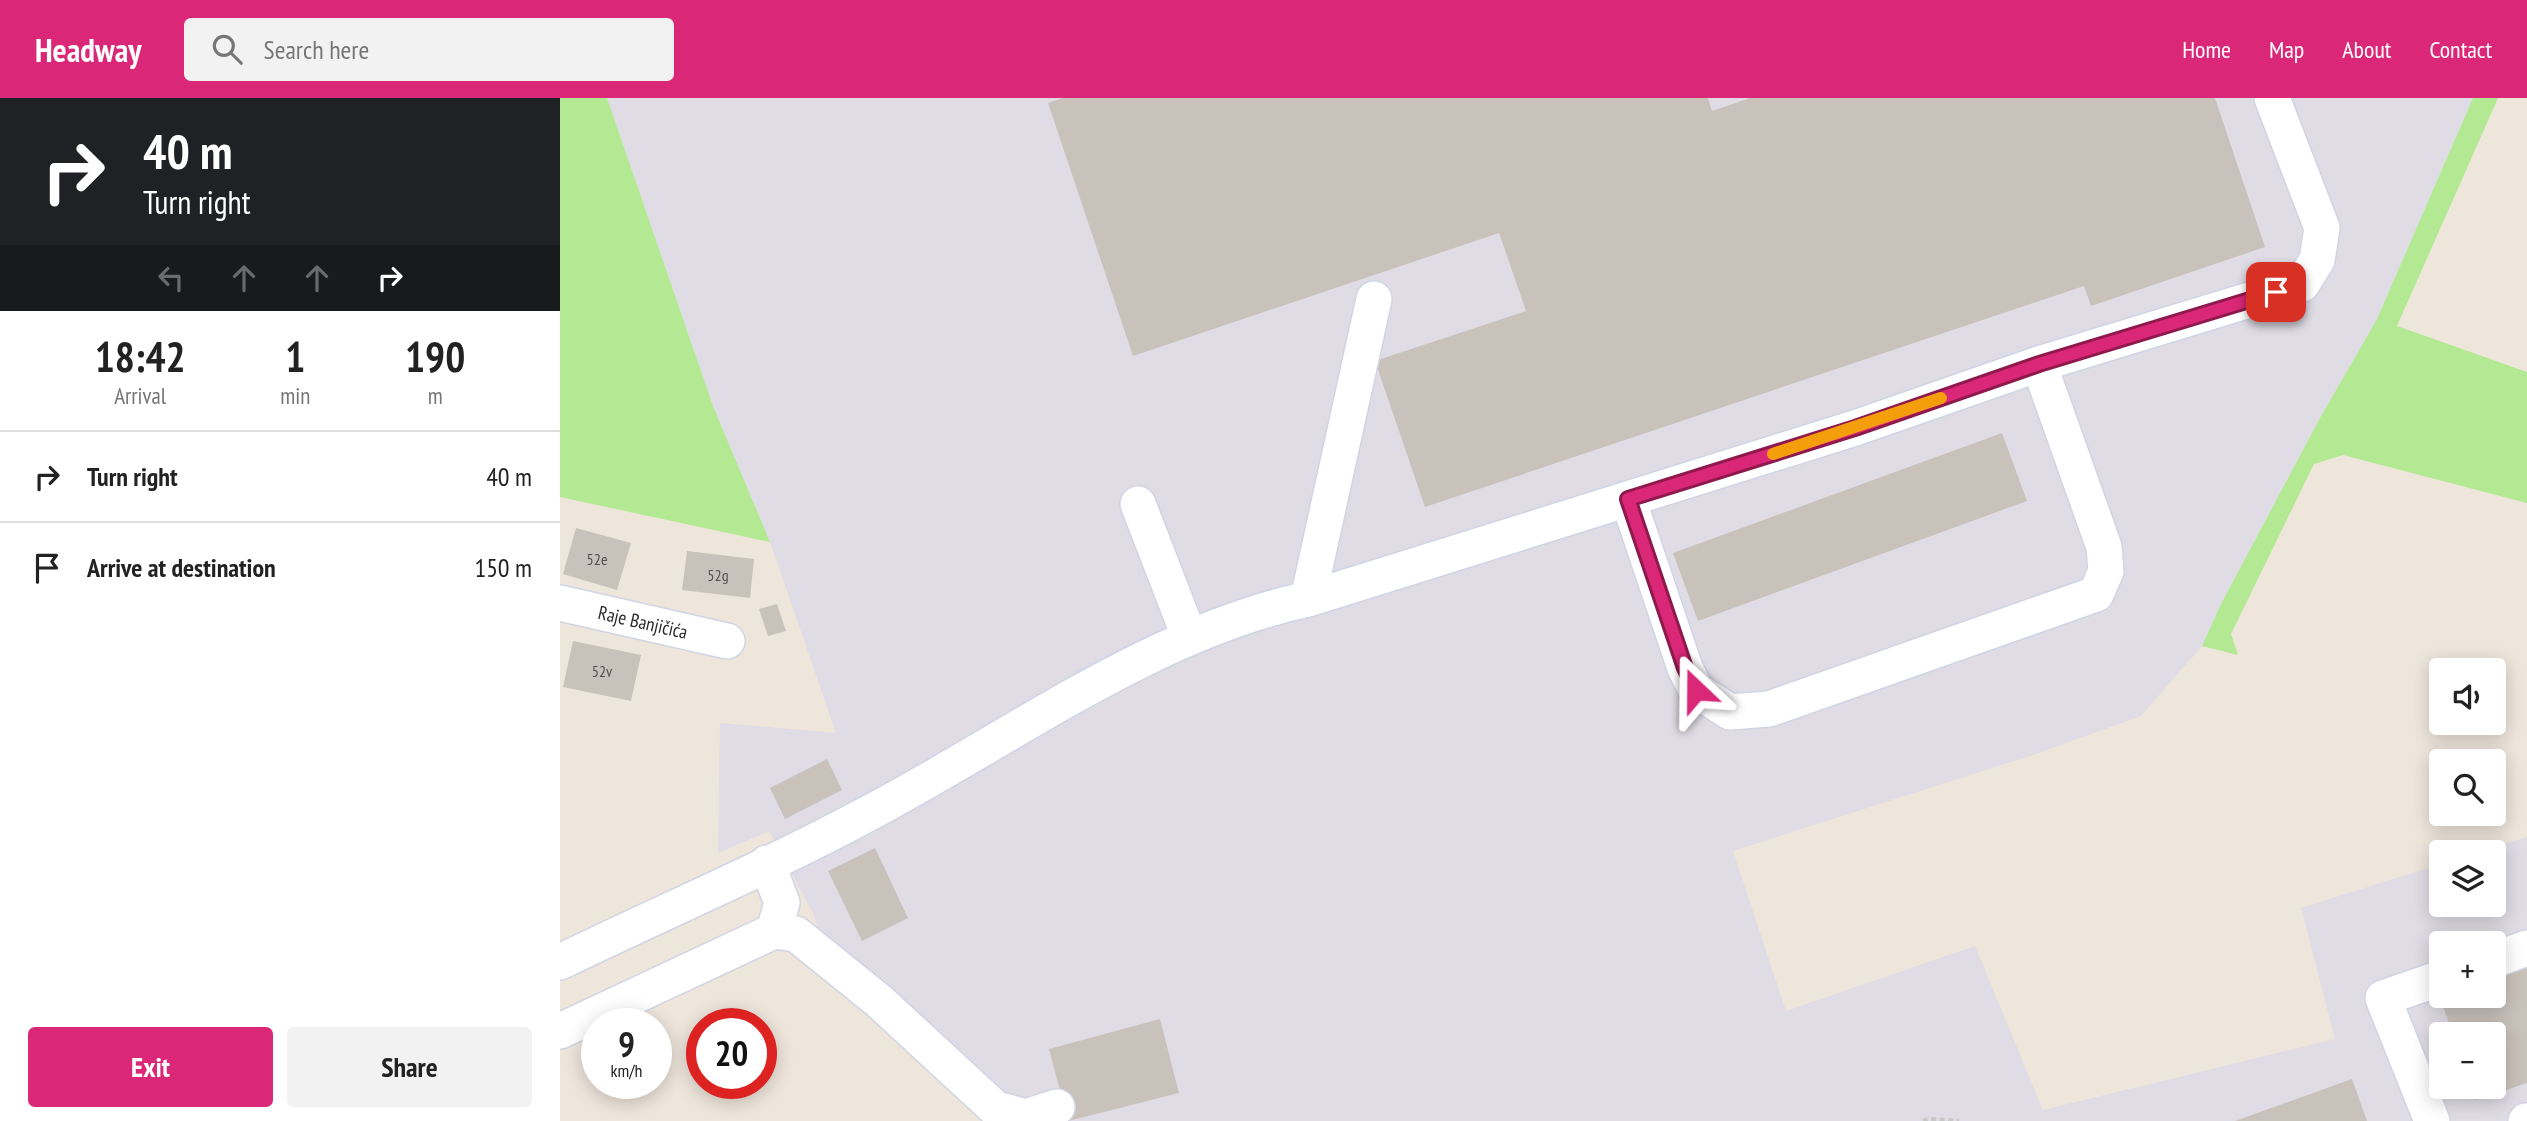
<!DOCTYPE html>
<meta charset="utf-8">
<style>
body{margin:0;font-family:"PT Sans Narrow",sans-serif;background:#f2f2f2;color:#222;height:100vh;display:flex;flex-direction:column;font-size:26px;white-space:nowrap}
*{box-sizing:border-box;margin:0}
p{font-size:23px;color:#767676}
.icon{flex:none;width:38px;height:38px;fill:none;stroke:currentColor;stroke-width:2;stroke-linecap:round;stroke-linejoin:round}
.map{position:relative;flex:1;overflow:hidden}
.details{display:flex;flex-direction:column;background:#fff;width:560px}
.details>*{flex:none}
.hud{background:#202124;color:#fff;overflow:hidden}
.buttons{position:absolute;left:1869px;top:560px;display:grid;gap:14px}
.buttons a{display:grid;place-items:center;width:77px;height:77px;border-radius:7px;background:#fff;box-shadow:0 4px 18px #0003;font-size:35px}
.speed{position:absolute;left:21px;top:910px;display:flex;gap:14px;font-size:35px;font-weight:700;text-align:center}
.speed>*{display:grid;place-content:center;width:91px;height:91px;border-radius:50%;background:#fff;box-shadow:0 4px 18px #0003;line-height:1}
.speed small{font-size:18px;font-weight:400}
.speed .limit{border:10px solid #d22;background:#fff;color:#111}
.pin{position:absolute;display:grid;place-items:center;width:60px;height:60px;color:#fff;margin:-30px;border-radius:14px;box-shadow:0 4px 10px #0006}
.me{position:absolute;width:77px;margin:-38px;rotate:337deg;stroke-linejoin:round;filter:drop-shadow(0 0 5px #0008)}
.turn{display:flex;align-items:center;gap:24px;height:147px;padding:0 28px;font-size:32px}
.turn .icon{width:91px;height:91px;stroke-width:2.5}
.turn b{display:block;font-size:49px;line-height:60px}
.lanes{display:flex;align-items:center;height:66px;padding:0 28px;background:#0003;justify-content:center;gap:35px;direction:ltr}
.lanes .off{opacity:.35}
.eta{display:flex;justify-content:space-evenly;align-items:center;height:119px;text-align:center}
.eta b{font-size:42px;font-weight:800;line-height:49px}
.button{display:flex;gap:14px;margin-top:auto;padding:14px 28px}
.button a{flex:1;height:80px;border-radius:7px;background:#db2777;color:#fff;font-size:28px;font-weight:800;line-height:80px;text-align:center}
.button a+a{background:#f2f2f2;color:#222}
ul{padding:0;list-style:none}
li{display:flex;align-items:center;gap:21px;height:91px;padding:0 28px;border-top:2px solid #e0e0e0}
li div{flex:1}
li b{display:block;font-size:26px}
li em{font-style:normal}
header{display:flex;align-items:center;gap:42px;box-sizing:border-box;height:98px;padding:0 35px;background:#db2777;color:#fff}
header strong{font-size:33px}
nav{display:flex;gap:38px;margin-inline-start:auto;font-size:24px}
.search{width:490px;height:63px;background:#f2f2f2;display:flex;align-items:center;gap:18px;box-sizing:border-box;padding:0 24px;border-radius:7px;color:#767676;font-size:26px}
main{display:flex;flex:1;min-height:0}
.map>svg:first-child{display:block}
.industrial{fill:#dfdce5;fill-rule:evenodd}
.green{fill:#b2e992}
.building{fill:#c9c2bb}
.lines{fill:none;stroke-linecap:round;stroke-linejoin:round}
.minor-casing{stroke:#d0d5e5;stroke-width:38}
.path{stroke:#c8c8c8;stroke-width:4.5;stroke-dasharray:5 3.5;stroke-linecap:butt}
.minor{stroke:#fff;stroke-width:35}
.route-casing{stroke:#8e194d;stroke-width:18}
.route{stroke:#db2777;stroke-width:12}
.slow{stroke:#f59e0b;stroke-width:12}
.labels{text-anchor:middle;dominant-baseline:central;stroke-width:5;stroke-linejoin:round;paint-order:stroke}
.number-label{font-size:16px;fill:#52504e}
.street-label{font-size:19px;fill:#2a2a2a;stroke:#fff}
</style>
<header>
<strong>Headway</strong>
<div class="search"><svg class="icon" aria-label="search" viewBox="0 0 24 24"><circle cx="10" cy="10" r="6"/><path d="M15 15l6 6"/></svg>Search here</div>
<nav><a>Home</a><a>Map</a><a>About</a><a>Contact</a></nav>
</header>
<main>
<section class="details">
<div class="hud">
<div class="turn"><svg class="icon" aria-label="right" viewBox="0 0 24 24"><path d="M7 20v-9h11M14 6l5 5-5 5"/></svg><div><b>40 m</b>Turn right</div></div>
<div class="lanes"><svg class="icon off" aria-label="left" viewBox="0 0 24 24"><path d="M17 20v-9H6M10 6l-5 5 5 5"/></svg><svg class="icon off" aria-label="ahead" viewBox="0 0 24 24"><path d="M12 20V5M6 11l6-6 6 6"/></svg><svg class="icon off" aria-label="ahead" viewBox="0 0 24 24"><path d="M12 20V5M6 11l6-6 6 6"/></svg><svg class="icon" aria-label="right" viewBox="0 0 24 24"><path d="M7 20v-9h11M14 6l5 5-5 5"/></svg></div>
</div>
<div class="eta">
<div><b>18:42</b><p>Arrival</p></div>
<div><b>1</b><p>min</p></div>
<div><b>190</b><p>m</p></div>
</div>
<ul>
<li><svg class="icon" aria-label="right" viewBox="0 0 24 24"><path d="M7 20v-9h11M14 6l5 5-5 5"/></svg><div><b>Turn right</b></div><em>40 m</em></li>
<li><svg class="icon" aria-label="arrive" viewBox="0 0 24 24"><path d="M6 21V4h12l-3 4 3 4H6"/></svg><div><b>Arrive at destination</b></div><em>150 m</em></li>
</ul>
<div class="button"><a>Exit</a><a>Share</a></div>
</section>
<div class="map">
<svg width="1967" height="1023" viewBox="0 0 1967 1023">
<rect width="100%" height="100%" fill="#eee5db"/>
<path class="industrial" d="M47 0H1913L1817 221 1760 320 1661 506 1642 548 1581 618 1476 656 1173 753 1226 913 1415 848 1483 1012 1775 941 1741 810 1881 766V807H1934V754H1919L1967 739V1023H438L273 878 254 817 209 733 158 755 160 625 276 635 210 444 153 308ZM1881 845H1934V898H1881ZM1881 936H1934V989H1881Z"/>
<g class="green">
<path d="M0 0H47L153 308 210 444 0 399Z"/>
<path d="M1913 0H1938L1837 228 1967 274V405L1783 357 1754 366 1671 536 1678 557 1642 548 1661 506 1760 320 1817 221Z"/>
</g>
<g class="building">
<path d="M503 0H1148L1152 13 1190 0H1655L1705 149 1531 208 1524 188 865 409 815 263 966 213 939 135 573 258 488 5Z"/>
<path d="M1442 335 1467 403 1138 523 1113 455Z"/>
<path d="M16 430 71 445 57 492 3 476Z"/>
<path d="M127 453 194 461 190 500 122 492Z"/>
<path d="M217 506 226 533 208 538 199 511Z"/>
<path d="M13 543 81 557 71 603 3 589Z"/>
<path d="M267 661 282 692 225 721 210 690Z"/>
<path d="M315 750 348 820 302 843 268 773Z"/>
<path d="M1967 864V985L1916 1002 1911 989H1934V936H1893L1878 894 1881 898H1934V875Z"/>
<path d="M600 921 619 995 508 1023 489 951Z"/>
<path d="M1792 981 1807 1023H1675Z"/>
</g>
<g class="lines">
<defs>
<g id="minor">
<path d="M1068 401 1125 570 1136 592 1170 614 1209 611 1536 496 1546 473 1544 449 1479 266"/>
<path d="M578 406 629 538"/>
<path d="M748 501 1295 330 1479 266 1742 186 1757 162 1762 130 1712 0"/>
<path d="M0 505 167 543"/>
<path d="M207 765 222 805 214 833"/>
<path d="M1934 862 1967 850"/>
<path d="M0 864C103 814 209 769 311 714 451 640 591 535 748 501L814 201"/>
<path d="M0 933 214 833 236 836 319 903 436 1011 466 1019 497 1009"/>
<path d="M1872 1023 1823 900 1881 880"/>
<path d="M1966 1023H1967"/>
</g>
</defs>
<use href="#minor" class="minor-casing"/>
<path class="path" d="M1363 1023 1369 1021 1399 1023"/>
<use href="#minor" class="minor"/>
</g>
<g class="lines">
<defs>
<path id="route" d="M1136 592 1125 570 1068 401 1295 330 1479 266 1716 194"/>
</defs>
<use href="#route" class="route-casing"/>
<use href="#route" class="route"/>
<path class="slow" d="M1213 356 1381 300"/>
</g>
<g class="labels">
<g class="number-label">
<text x="37" y="461">52e</text>
<text x="158" y="477">52g</text>
<text x="42" y="573">52v</text>
</g>
<g class="street-label">
<text transform="translate(83 524) rotate(13)">Raje Banjičića</text>
</g>
</g>
</svg>
<div class="buttons">
<a><svg class="icon" aria-label="sound" viewBox="0 0 24 24"><path d="M4 9h4l5-4v14l-5-4H4zM17 9q2 3 0 6"/></svg></a>
<a><svg class="icon" aria-label="search" viewBox="0 0 24 24"><circle cx="10" cy="10" r="6"/><path d="M15 15l6 6"/></svg></a>
<a><svg class="icon" aria-label="layers" viewBox="0 0 24 24"><path d="M12 4l9 5-9 5-9-5zM3 14l9 5 9-5"/></svg></a>
<a>+</a>
<a>−</a>
</div>
<div class="speed"><div>9<small>km/h</small></div><div class="limit">20</div></div>
<div class="pin" style="left:1716px;top:194px;background:#d93025"><svg class="icon" aria-label="arrive" viewBox="0 0 24 24"><path d="M6 21V4h12l-3 4 3 4H6"/></svg></div>
<svg class="me" style="left:1136px;top:592px" viewBox="-20 -20 40 40"><path d="M0-17L14 15 0 8-14 15z" fill="#db2777" stroke="#fff" stroke-width="4"/></svg>
</div>
</main>
